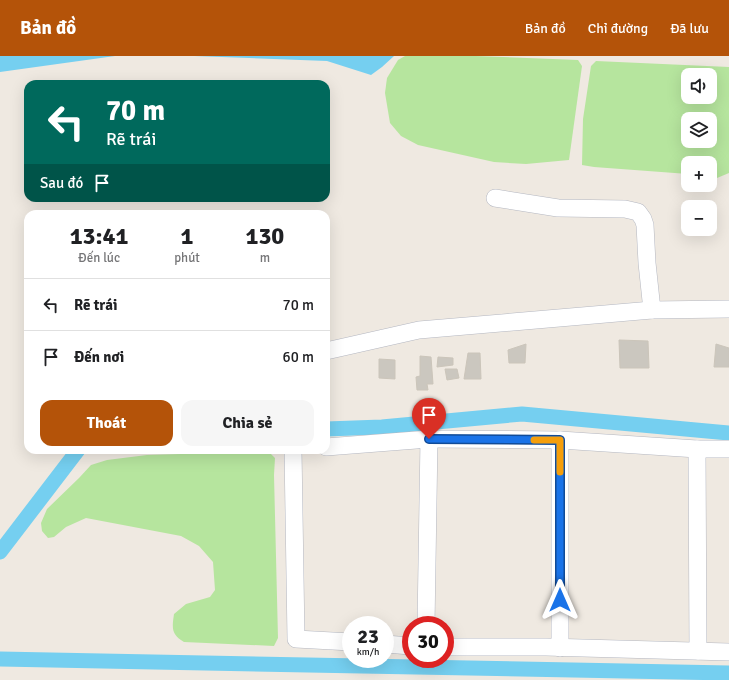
<!DOCTYPE html>
<html lang="vi">
<meta charset="utf-8">
<style>
body{margin:0;font-family:Signika,sans-serif;background:#f6f6f6;color:#202124;height:100vh;display:flex;flex-direction:column;font-size:15px;white-space:nowrap}
*{box-sizing:border-box;margin:0}
p{font-size:13px;color:#757577}
.icon{flex:none;width:22px;height:22px;fill:none;stroke:currentColor;stroke-width:2;stroke-linecap:round;stroke-linejoin:round}
.map{position:relative;flex:1;overflow:hidden}
.side{position:absolute;left:24px;top:154px;width:306px;height:244px;display:flex;flex-direction:column;background:#fff;border-radius:12px;box-shadow:0 4px 16px #0002}
.side>*{flex:none}
.guide{position:absolute;left:24px;top:24px;width:306px;height:122px;border-radius:12px;box-shadow:0 4px 16px #0002;background:#00695c;color:#fff;overflow:hidden}
.fabs{position:absolute;left:681px;top:12px;display:grid;gap:8px}
.fabs a{display:grid;place-items:center;width:36px;height:36px;border-radius:8px;background:#fff;box-shadow:0 4px 16px #0002;font-size:20px}
.speed{position:absolute;left:342px;top:560px;display:flex;gap:8px;font-size:20px;font-weight:700;text-align:center}
.speed>*{display:grid;place-content:center;width:52px;height:52px;border-radius:50%;background:#fff;box-shadow:0 4px 16px #0002;line-height:1}
.speed small{font-size:10px;font-weight:400}
.speed .limit{border:6px solid #d22;background:#fff;color:#111}
.pin{position:absolute;display:grid;place-items:center;width:34px;height:34px;color:#fff;margin:-41px -17px;border-radius:50% 50% 50% 0;rotate:-45deg;box-shadow:0 0 4px #0007}
.pin .icon{rotate:45deg}
.me{position:absolute;width:44px;margin:-22px;rotate:0deg;stroke-linejoin:round;filter:drop-shadow(0 0 3px #0008)}
.turn{display:flex;align-items:center;gap:14px;height:84px;padding:0 16px;font-size:18px}
.turn .icon{width:52px;height:52px;stroke-width:2.5}
.turn b{display:block;font-size:28px;line-height:34px}
.then{display:flex;align-items:center;height:38px;padding:0 16px;background:#0003;gap:8px;font-size:15px}
.eta{display:flex;justify-content:space-evenly;align-items:center;height:68px;text-align:center}
.eta b{font-size:24px;font-weight:700;line-height:28px}
.button{display:flex;gap:8px;margin-top:auto;padding:8px 16px}
.button a{flex:1;height:46px;border-radius:12px;background:#b45309;color:#fff;font-size:16px;font-weight:700;line-height:46px;text-align:center}
.button a+a{background:#f6f6f6;color:#202124}
ul{padding:0;list-style:none}
li{display:flex;align-items:center;gap:12px;height:52px;padding:0 16px;border-top:1px solid #e0e0e0}
li div{flex:1}
li b{display:block;font-size:15px}
li em{font-style:normal}
header{display:flex;align-items:center;gap:24px;box-sizing:border-box;height:56px;padding:0 20px;background:#b45309;color:#fff}
header strong{font-size:19px}
nav{display:flex;gap:22px;margin-inline-start:auto;font-size:14px}
.map>svg:first-child{display:block}
.green{fill:#b6e59e;fill-rule:evenodd}
.water{fill:#75cff0}
.lines{fill:none;stroke-linecap:round;stroke-linejoin:round}
.canal{stroke:#75cff0;stroke-width:15}
.building{fill:#cbc7bf;stroke:#cbc5ba}
.minor-casing{stroke:#b4b7c1;stroke-width:18}
.minor{stroke:#fff;stroke-width:17}
.route-casing{stroke:#114b97;stroke-width:10}
.route{stroke:#1a73e8;stroke-width:7}
.slow{stroke:#f59e0b;stroke-width:7}
</style>
<header>
<strong>Bản đồ</strong>
<nav><a>Bản đồ</a><a>Chỉ đường</a><a>Đã lưu</a></nav>
</header>
<div class="map">
<svg width="729" height="624" viewBox="0 0 729 624">
<rect width="100%" height="100%" fill="#efe9e1"/>
<g class="green">
<path d="M405 0H476L578 4 582 10 569 104 526 108 494 106 418 89 401 80 390 67 385 37 387 22 398 4Z"/>
<path d="M596 5 729 11V117L717 122 710 121V107H688V118L594 111 582 109 583 63 591 10ZM688 19H710V41H688ZM688 63H710V85H688Z"/>
<path d="M248 396 270 397 275 402 274 419 278 582 274 590 184 586C171 578 172 572 174 558L186 548 210 541 215 534 213 506 199 490 181 480 86 462 66 471 54 481 48 482 42 475 41 467 47 453 79 422 91 409 107 404 147 399Z"/>
</g>
<g class="water">
<path d="M0 0H115L0 16Z"/>
<path d="M194 0H394L382 11 371 19 327 5Z"/>
</g>
<g class="lines">
<g class="canal">
<path d="M326 373 382 371 522 358 729 377"/>
<path d="M0 496 78 394"/>
<path d="M0 603 729 617"/>
</g>
</g>
<g class="building">
<path d="M619 284 648 285 649 312H620Z"/>
<path d="M526 288 525 307H509L508 294Z"/>
<path d="M716 288 729 292V311H714Z"/>
<path d="M468 297H480L481 323H464Z"/>
<path d="M420 300 431 301 433 328H427L428 334H417L416 321 420 320Z"/>
<path d="M438 301 453 302V309L437 311Z"/>
<path d="M379 303 395 304V323L379 322Z"/>
<path d="M445 313H457L459 322 447 324Z"/>
</g>
<g class="lines">
<defs>
<g id="minor">
<path d="M495 142 558 152 625 153 638 156 643 163 645 169 647 207 652 254"/>
<path d="M326 295 419 274 652 254 729 253"/>
<path d="M429 383 560 384 697 393H729"/>
<path d="M560 384V592"/>
<path d="M326 391 429 383 426 569"/>
<path d="M697 393 698 595"/>
<path d="M293 394 296 583 351 586"/>
<path d="M385 588 411 590"/>
<path d="M445 591H546L729 596"/>
</g>
</defs>
<use href="#minor" class="minor-casing"/>
<use href="#minor" class="minor"/>
</g>
<g class="lines">
<defs>
<path id="route" d="M429 383 560 384V544"/>
</defs>
<use href="#route" class="route-casing"/>
<use href="#route" class="route"/>
<path class="slow" d="M534 384H560V416"/>
</g>
</svg>
<div class="fabs">
<a><svg class="icon" aria-label="sound" viewBox="0 0 24 24"><path d="M4 9h4l5-4v14l-5-4H4zM17 9q2 3 0 6"/></svg></a>
<a><svg class="icon" aria-label="layers" viewBox="0 0 24 24"><path d="M12 4l9 5-9 5-9-5zM3 14l9 5 9-5"/></svg></a>
<a>+</a>
<a>−</a>
</div>
<div class="speed"><div>23<small>km/h</small></div><div class="limit">30</div></div>
<div class="pin" style="left:429px;top:383px;background:#d93025"><svg class="icon" aria-label="arrive" viewBox="0 0 24 24"><path d="M6 21V4h12l-3 4 3 4H6"/></svg></div>
<svg class="me" style="left:560px;top:544px" viewBox="-20 -20 40 40"><path d="M0-17L14 15 0 8-14 15z" fill="#1a73e8" stroke="#fff" stroke-width="4"/></svg>
<div class="guide">
<div class="turn"><svg class="icon" aria-label="left" viewBox="0 0 24 24"><path d="M17 20v-9H6M10 6l-5 5 5 5"/></svg><div><b>70 m</b>Rẽ trái</div></div>
<div class="then">Sau đó<svg class="icon" aria-label="arrive" viewBox="0 0 24 24"><path d="M6 21V4h12l-3 4 3 4H6"/></svg></div>
</div>
<section class="side">
<div class="eta">
<div><b>13:41</b><p>Đến lúc</p></div>
<div><b>1</b><p>phút</p></div>
<div><b>130</b><p>m</p></div>
</div>
<ul>
<li><svg class="icon" aria-label="left" viewBox="0 0 24 24"><path d="M17 20v-9H6M10 6l-5 5 5 5"/></svg><div><b>Rẽ trái</b></div><em>70 m</em></li>
<li><svg class="icon" aria-label="arrive" viewBox="0 0 24 24"><path d="M6 21V4h12l-3 4 3 4H6"/></svg><div><b>Đến nơi</b></div><em>60 m</em></li>
</ul>
<div class="button"><a>Thoát</a><a>Chia sẻ</a></div>
</section>
</div>
